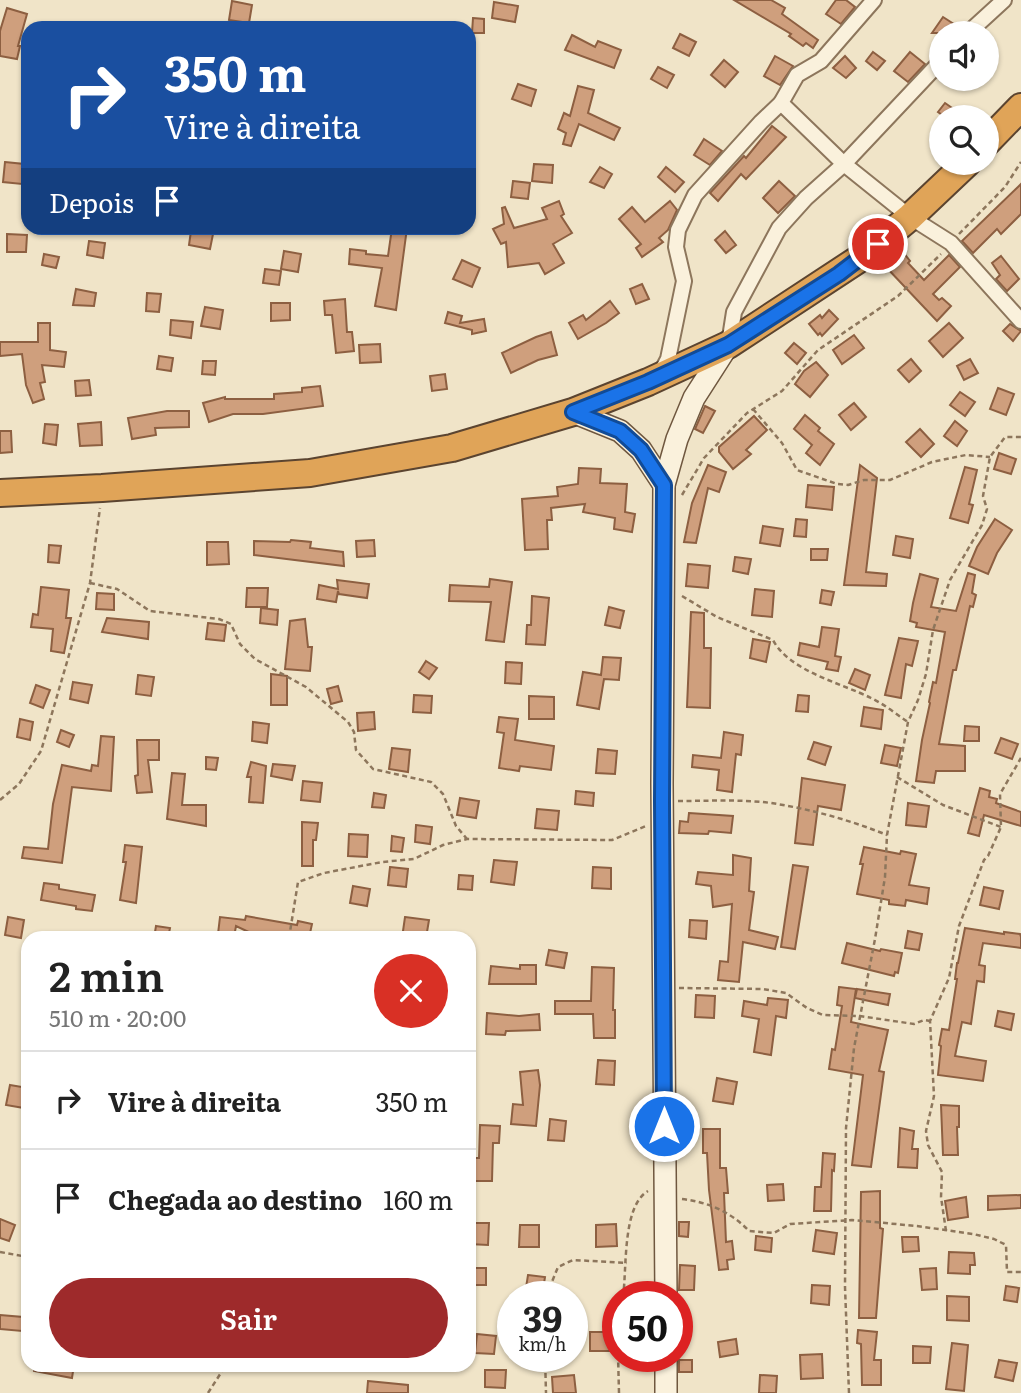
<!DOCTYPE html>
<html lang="pt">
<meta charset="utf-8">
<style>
body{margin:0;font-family:Literata,serif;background:#f2f2f2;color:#222;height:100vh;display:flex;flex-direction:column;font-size:26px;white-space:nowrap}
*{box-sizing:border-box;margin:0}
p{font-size:23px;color:#767676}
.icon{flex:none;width:38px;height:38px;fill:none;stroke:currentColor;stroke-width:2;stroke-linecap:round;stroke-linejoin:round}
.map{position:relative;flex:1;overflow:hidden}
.drawer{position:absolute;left:21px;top:931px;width:455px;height:441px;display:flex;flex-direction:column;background:#fff;border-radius:21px;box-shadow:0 2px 5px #0004}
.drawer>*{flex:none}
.top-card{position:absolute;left:21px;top:21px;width:455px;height:214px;border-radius:21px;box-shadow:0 2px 5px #0004;background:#1a4fa0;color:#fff;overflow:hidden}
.buttons{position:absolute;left:929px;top:21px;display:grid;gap:14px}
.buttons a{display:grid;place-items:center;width:70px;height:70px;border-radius:50%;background:#fff;box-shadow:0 2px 5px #0004;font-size:35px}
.speed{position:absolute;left:497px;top:1281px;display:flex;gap:14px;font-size:35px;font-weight:700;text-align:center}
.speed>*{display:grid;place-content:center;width:91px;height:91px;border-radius:50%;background:#fff;box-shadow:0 2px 5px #0004;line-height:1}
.speed small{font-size:18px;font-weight:400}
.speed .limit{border:10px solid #d22;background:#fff;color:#111}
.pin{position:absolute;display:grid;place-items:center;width:60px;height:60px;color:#fff;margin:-30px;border:4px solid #fff;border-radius:50%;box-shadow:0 2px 7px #0007}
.me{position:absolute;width:77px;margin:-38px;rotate:0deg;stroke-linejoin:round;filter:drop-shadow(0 0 5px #0008)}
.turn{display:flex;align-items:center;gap:24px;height:147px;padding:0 28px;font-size:32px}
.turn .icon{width:91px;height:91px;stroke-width:2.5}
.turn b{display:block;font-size:49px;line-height:60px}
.then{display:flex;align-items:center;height:66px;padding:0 28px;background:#0003;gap:14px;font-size:26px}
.round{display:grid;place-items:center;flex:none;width:74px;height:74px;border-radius:37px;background:#f2f2f2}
.headline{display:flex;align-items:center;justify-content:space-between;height:119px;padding:0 28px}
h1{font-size:42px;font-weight:600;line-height:52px}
.action{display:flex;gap:14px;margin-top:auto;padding:14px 28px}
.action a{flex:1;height:80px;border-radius:42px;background:#9e2a2b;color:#fff;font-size:28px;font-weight:600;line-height:80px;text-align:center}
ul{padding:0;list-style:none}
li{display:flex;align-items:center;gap:21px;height:98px;padding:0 28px;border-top:2px solid #e0e0e0}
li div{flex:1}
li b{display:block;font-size:26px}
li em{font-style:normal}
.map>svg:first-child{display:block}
.building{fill:#cf9f7d;stroke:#8d5f41;stroke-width:2}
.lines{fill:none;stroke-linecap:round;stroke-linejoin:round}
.street-casing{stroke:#8d765c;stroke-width:18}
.secondary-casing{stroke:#6f573f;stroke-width:24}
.highway-casing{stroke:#5b4430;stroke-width:30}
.path{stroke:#8d765c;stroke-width:2.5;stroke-dasharray:5 3.5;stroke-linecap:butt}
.street{stroke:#faf1dc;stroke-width:14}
.secondary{stroke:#faf1dc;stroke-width:21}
.highway{stroke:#e0a458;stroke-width:26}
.route-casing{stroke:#114b97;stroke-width:18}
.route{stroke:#1a73e8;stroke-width:12}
</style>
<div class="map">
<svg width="1021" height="1393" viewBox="0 0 1021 1393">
<rect width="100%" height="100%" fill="#f0e4c8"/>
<g class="building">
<path d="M734 0H771L785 8 782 14 818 40 813 48 806 43 803 46 789 36 791 34Z"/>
<path d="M836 0H846L855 7 841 24 826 14Z"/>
<path d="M232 1 252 5 249 23 229 20Z"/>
<path d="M494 2 518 6 515 22 492 18Z"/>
<path d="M7 8 27 14 18 46H20L17 59 0 56V31Z"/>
<path d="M943 17 960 28 959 33H932Z"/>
<path d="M473 18 484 19V33H472Z"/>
<path d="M680 34 696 42 689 56 673 48Z"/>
<path d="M572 35 595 47 598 41 621 50 614 68 565 50Z"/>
<path d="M873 52 885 61 877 70 866 61Z"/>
<path d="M910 52 925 64 908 82 894 71Z"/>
<path d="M775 56 793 66 780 85 764 76Z"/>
<path d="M845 56 856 68 846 78 833 68Z"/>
<path d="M724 60 738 72 725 87 711 75Z"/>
<path d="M658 67 674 75 667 88 651 79Z"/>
<path d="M518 84 536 90 531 106 512 99Z"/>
<path d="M578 86 594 90 588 113 620 128 614 140 579 124 571 146 563 144 566 133 558 129 564 113 570 116Z"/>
<path d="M945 103 965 117H945L938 112Z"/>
<path d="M772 126 786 137 746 179 741 174 718 201 710 193 744 156 746 158Z"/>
<path d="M704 139 722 151 710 165 694 155Z"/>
<path d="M5 162 24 164 22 184 3 182Z"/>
<path d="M534 164 553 165 552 183 532 181Z"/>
<path d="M600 167 612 174 604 188 590 182Z"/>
<path d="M666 167 684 182 675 192 658 177Z"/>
<path d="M513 181 530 183 528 199 511 197Z"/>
<path d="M779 181 795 196 778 213 763 198Z"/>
<path d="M1021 184V214L1001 234 997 229 973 253 962 241Z"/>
<path d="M559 201 564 214 561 216 572 233 553 244 564 263 545 274 539 263 508 267 506 242 501 244 493 229 504 224 502 208 505 207 514 228 547 219 542 208Z"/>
<path d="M670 201 677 210 668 230 659 238 663 242 642 257 636 248 641 244 619 219 632 207 645 222Z"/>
<path d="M392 228H407L396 310 375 306 382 268 349 264 350 249 366 251V254L388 256Z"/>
<path d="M191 231 213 234 210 249 189 245Z"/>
<path d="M725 231 736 245 726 253 715 240Z"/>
<path d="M7 234 27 235 26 252H7Z"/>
<path d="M89 241 105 243 103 258 87 255Z"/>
<path d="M284 251 301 254 298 272 281 269Z"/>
<path d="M903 252 910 261 908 263 924 280 949 255 960 267 933 294 939 300 942 298 951 306 937 321 886 267Z"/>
<path d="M44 254 59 257 56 268 42 265Z"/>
<path d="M1001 256 1019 279 1007 291 996 279 1000 275 992 263Z"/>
<path d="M462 260 480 268 472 287 453 279Z"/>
<path d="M265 269 281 271 279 285 263 283Z"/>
<path d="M642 284 649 299 636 304 630 289Z"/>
<path d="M76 289 96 293 94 306 73 305Z"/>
<path d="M147 293 161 294 159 312 146 311Z"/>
<path d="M345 299 347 332H352L354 351 336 353 332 315H325L324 301Z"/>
<path d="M610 301 619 313 606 323 578 339 569 323 583 315 586 320Z"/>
<path d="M271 303H290V320L271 321Z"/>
<path d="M205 307 223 310 220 329 201 326Z"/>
<path d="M829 310 838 319 822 336 820 333 818 335 809 324 820 315 822 318Z"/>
<path d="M448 312 462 316 460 323 484 319 486 331 472 334V330L445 323Z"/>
<path d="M171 320 193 322 191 338 170 335Z"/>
<path d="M38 323H50V350L66 352 64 367 42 365 45 382 40 383 44 399 33 403 26 385 22 354 0 356V342H38Z"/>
<path d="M949 323 963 338 943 357 929 341Z"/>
<path d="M1010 324 1021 331 1013 341 1003 331Z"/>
<path d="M551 332 557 355 538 360 511 373 502 353 536 337Z"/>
<path d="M854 335 864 348 842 364 833 350Z"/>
<path d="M794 343 806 353 797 364 785 353Z"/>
<path d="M380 344 381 362 360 363 359 345Z"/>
<path d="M159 356 173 358 171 371 157 369Z"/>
<path d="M911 359 921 371 909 382 898 370Z"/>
<path d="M970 359 978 373 964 380 957 366Z"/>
<path d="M203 361H216L215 375 202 374Z"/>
<path d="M816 362 828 375 810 397 795 384 804 371Z"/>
<path d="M445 374 447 389 432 391 430 376Z"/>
<path d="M89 380 91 395 76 396 75 381Z"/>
<path d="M320 386 323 406 263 414H233L209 422 203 403 225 397V399H274V394L302 392V388Z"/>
<path d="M998 388 1014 394 1006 415 990 409Z"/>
<path d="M960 392 975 402 965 416 950 405Z"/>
<path d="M854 403 866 417 851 430 839 415Z"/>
<path d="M705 406 715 411 703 433 695 429Z"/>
<path d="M167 411H189V427L155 428 156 435 132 439 128 418Z"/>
<path d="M805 415 820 428 818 431 834 444 820 465 806 453 812 445 794 429Z"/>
<path d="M754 416 767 430 746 450 751 454 733 469 719 452V447Z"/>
<path d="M955 421 967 431 957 446 944 436Z"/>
<path d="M101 422 102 445 80 446 78 424Z"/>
<path d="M45 424 58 425 56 445 43 443Z"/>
<path d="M920 429 934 444 921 457 906 442Z"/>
<path d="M0 431H11L12 452 0 453Z"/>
<path d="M999 453 1016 459 1011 474 994 469Z"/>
<path d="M708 465 726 472 719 492 708 488 696 543 684 542 692 503Z"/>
<path d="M860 465 877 478 866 572 887 574 886 586 844 585Z"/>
<path d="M965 467 977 470 969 504 973 505 968 523 950 518Z"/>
<path d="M579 468 601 469 600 483 627 484 625 512 635 514 632 532 614 529 615 518 583 512 585 504 551 508 552 520H547L548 549 525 550 522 499 558 496 557 487 578 484Z"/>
<path d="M808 485 834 487 832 510 806 507Z"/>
<path d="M796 519 807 520 806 537 794 536Z"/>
<path d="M995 519 1012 530 997 553 988 574 969 566 977 547Z"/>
<path d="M763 526 783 529 780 546 760 543Z"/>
<path d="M896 536 913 539 910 558 893 555Z"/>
<path d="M291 540 311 542 310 548 343 552 344 566 254 555V541L290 542Z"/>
<path d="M374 540 375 556 357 557 356 541Z"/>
<path d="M207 542H228L229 564 207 565Z"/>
<path d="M49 545 61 546 59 563 48 562Z"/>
<path d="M811 549H828L827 560H811Z"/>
<path d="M735 557 751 559 748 574 733 571Z"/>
<path d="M688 564 710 566 708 588 686 586Z"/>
<path d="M968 573 975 575 972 593 976 595 973 607 970 606 956 670H953L939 744 965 746V771H936L934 783 916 781 922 740 930 703 929 702 933 682 936 683 945 632 916 627 917 623 910 621 913 603 920 574 938 579 931 607 956 611Z"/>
<path d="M490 579 512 582 504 642 486 640 491 602 449 601 450 585 489 587Z"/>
<path d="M337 580 369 584 367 598 339 594 338 591 336 602 317 599 319 585 338 589Z"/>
<path d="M41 587 69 590 66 618H71L64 653 51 651 53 629 31 627 33 614 38 615Z"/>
<path d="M247 588H268L267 607H246Z"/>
<path d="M755 589 774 591 772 617 752 615Z"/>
<path d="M822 590 834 592 831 605 820 603Z"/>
<path d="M97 593 114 594V610L96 609Z"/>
<path d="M532 596 549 598 545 645 526 644 527 625H531Z"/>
<path d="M609 607 624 611 620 628 605 625Z"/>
<path d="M261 608 278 610 277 625 260 623Z"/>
<path d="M691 612 704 613V648H711L710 708 687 707Z"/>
<path d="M107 618 149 622 148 639 102 632Z"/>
<path d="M305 619 308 647H312L310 671 285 669 290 621Z"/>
<path d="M208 623 226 625 224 641 206 639Z"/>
<path d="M822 627 839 629 835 656 841 657 838 671 826 669 828 662 798 655 800 643 819 647Z"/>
<path d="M899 638 918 641 912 666 906 664 901 698 885 695Z"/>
<path d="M753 639 770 642 766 662 750 658Z"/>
<path d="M603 657 621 658 619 680 604 679 599 709 577 705 583 672 601 675Z"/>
<path d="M426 661 437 668 429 679 419 672Z"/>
<path d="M506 662 522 663 521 684 505 683Z"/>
<path d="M855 669 870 675 865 690 849 683Z"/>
<path d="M271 674 287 676V705H271Z"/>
<path d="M138 675 154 677 151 696 136 694Z"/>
<path d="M73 682 92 685 88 703 70 699Z"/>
<path d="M36 685 50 690 43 708 30 703Z"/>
<path d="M338 686 342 701 331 704 327 689Z"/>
<path d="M414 695 432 696 431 713 413 712Z"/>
<path d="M798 695 809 696 808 712 796 711Z"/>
<path d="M529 696 554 697V719H529Z"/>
<path d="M864 707 883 710 881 729 861 726Z"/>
<path d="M374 712 375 729 358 731 357 713Z"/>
<path d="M499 717 518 719 515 740 554 746 551 770 520 766 519 771 499 768 504 733 497 732Z"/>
<path d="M20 719 33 722 30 740 17 737Z"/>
<path d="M253 722 269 724 267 743 252 741Z"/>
<path d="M965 726 979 727V741H964Z"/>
<path d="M61 730 74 735 69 747 57 742Z"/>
<path d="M724 732 743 735 741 755 736 754 732 792 717 790 719 770 692 767 693 755 721 758Z"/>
<path d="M101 736 114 737 111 791 72 787 62 863 22 858 24 847 48 849 53 804 62 765 91 771 92 765 98 766Z"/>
<path d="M1001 738 1018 744 1012 759 995 753Z"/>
<path d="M137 740H159V760H148L152 792 137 793 135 776 138 775Z"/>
<path d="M814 742 831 747 825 765 808 759Z"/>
<path d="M885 745 901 748 897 766 881 763Z"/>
<path d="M392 748 410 750 408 772 389 769Z"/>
<path d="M598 749 617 751 615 774 596 773Z"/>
<path d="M206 757 218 758 216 770 206 769Z"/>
<path d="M251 762 266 766 263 803 249 802 251 777H247Z"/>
<path d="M273 764 295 766 292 780 271 776Z"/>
<path d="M172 773 185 774 182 805H206V826L167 819Z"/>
<path d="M802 778 845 785 841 810 818 806 813 845 795 843Z"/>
<path d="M303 781 322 783 320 802 301 800Z"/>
<path d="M980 788 990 791 989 797 997 799 996 803 1021 812V826L984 815 979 836 968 833Z"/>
<path d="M576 791 594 793 593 806 575 804Z"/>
<path d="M374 793 386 795 384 808 372 807Z"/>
<path d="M460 798 479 801 476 818 457 815Z"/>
<path d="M908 803 929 806 926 827 906 825Z"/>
<path d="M537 809 559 811 557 830 535 828Z"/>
<path d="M689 813 733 816 731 833 709 831 708 834 679 833 680 821 688 822Z"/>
<path d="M302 822 318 823 316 840H313V866H302Z"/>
<path d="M416 825 432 827 430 844 415 842Z"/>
<path d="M349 834 368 835 367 857 348 856Z"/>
<path d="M392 836 404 838 402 852 391 851Z"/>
<path d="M125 845 142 847 136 903 120 900 126 862H123Z"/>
<path d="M864 847 900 854 901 851 916 854 909 885 929 888 927 904 906 900 905 906 889 904V900L857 894 863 864H860Z"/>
<path d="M733 855 751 858 749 891 754 892 749 930 778 937 775 949 743 942 739 982 718 980 720 961 728 962 732 904 713 907 711 886 696 884 698 872 733 875Z"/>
<path d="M494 860 517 862 514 885 491 882Z"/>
<path d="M793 865 808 867 795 949 781 947Z"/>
<path d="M390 867 408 869 406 887 388 885Z"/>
<path d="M593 867 611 868V889L592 888Z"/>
<path d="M459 875 473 876 472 890 458 889Z"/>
<path d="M44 883 59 885V889L95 895 92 911 76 909V906L41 900Z"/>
<path d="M353 886 370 889 367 906 350 903Z"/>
<path d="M984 887 1003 891 999 909 980 905Z"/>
<path d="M246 916 297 925 298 921 312 924 309 938 284 935 283 938H269L255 935 236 926 234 937 218 934 220 917 245 920Z"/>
<path d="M8 917 24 920 21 938 5 935Z"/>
<path d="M405 917 429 920 426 938H402Z"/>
<path d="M690 920 707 921 706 939 689 937Z"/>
<path d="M156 926 170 928 168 938H154Z"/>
<path d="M965 928 1004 934V932L1020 934 1021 937V948L983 943 979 965 985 966 984 982 977 981 971 1024 962 1022 955 1056 986 1061 983 1081 938 1075 941 1046 939 1045 942 1029 949 1030 957 979H955L957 963H958Z"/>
<path d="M908 931 922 934 919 950 905 948Z"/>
<path d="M847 943 880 951 881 949 902 953 898 973 895 972 894 976 842 963Z"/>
<path d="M549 950 567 953 564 968 546 965Z"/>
<path d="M520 965H536V984H489L491 966 520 969Z"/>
<path d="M592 967 614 968 613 1010H615V1038H594L593 1014H555V1001H591Z"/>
<path d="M839 987 856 989 851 1022 888 1030 879 1071 884 1072 871 1167 852 1165 863 1075 829 1069 832 1049 835 1050 842 1006 837 1005Z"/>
<path d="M857 989 890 994 888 1005 855 998Z"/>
<path d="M696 995 715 996 714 1018 695 1017Z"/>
<path d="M768 998 788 1000 786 1018 776 1016 771 1055 754 1052 759 1019 742 1016 744 1001 767 1005Z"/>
<path d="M998 1011 1014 1014 1011 1030 995 1026Z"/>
<path d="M487 1013 519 1016 539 1014 540 1030 506 1031 505 1035 486 1034Z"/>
<path d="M598 1060 615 1061 614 1085 596 1084Z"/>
<path d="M538 1070 540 1085 536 1126 511 1124 513 1104 523 1105 520 1072Z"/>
<path d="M717 1078 737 1082 733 1104 713 1101Z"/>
<path d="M10 1085 28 1088 24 1108 6 1105Z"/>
<path d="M941 1105 959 1106V1127H957L958 1155H943Z"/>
<path d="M550 1119 566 1121 564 1141 548 1140Z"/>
<path d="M480 1125 500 1126 499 1143H493L492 1181H474V1158H479Z"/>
<path d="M900 1128 914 1131 912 1149H918L917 1168 898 1167Z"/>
<path d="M703 1129H720V1168H726L728 1193H724L726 1242 732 1241 734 1259 727 1260 728 1269 719 1270 709 1190 707 1153H703Z"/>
<path d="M823 1153 835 1154 834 1171 832 1170 831 1211H814L815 1187H821Z"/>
<path d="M783 1184 784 1200 768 1201 767 1185Z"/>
<path d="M880 1191V1228L883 1229 876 1318H859L861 1192Z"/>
<path d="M1021 1195V1208L988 1210V1196Z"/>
<path d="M966 1197 968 1217 948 1220 945 1201Z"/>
<path d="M0 1219 15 1225 9 1241 0 1238Z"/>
<path d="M679 1222H689L688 1237 679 1236Z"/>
<path d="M469 1223H489L488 1245 469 1244Z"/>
<path d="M616 1224 617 1246 596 1247V1225Z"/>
<path d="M520 1225H539V1247H519Z"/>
<path d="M816 1230 837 1233 834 1254 813 1251Z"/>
<path d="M756 1236 772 1238 771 1252 755 1250Z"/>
<path d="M902 1237H918L919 1251 903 1252Z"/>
<path d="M949 1252 974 1253 975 1265H970V1274L948 1273Z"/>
<path d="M680 1265 695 1266 694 1290H679Z"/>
<rect x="471" y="1268" width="15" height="17"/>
<path d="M936 1268 937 1289 922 1290 920 1269Z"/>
<path d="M528 1275 545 1277 542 1296 525 1294Z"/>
<path d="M812 1285 830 1286 829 1305 811 1303Z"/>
<path d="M1006 1286 1019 1288 1017 1302 1004 1300Z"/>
<path d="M947 1296 969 1297V1321L947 1320Z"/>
<path d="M0 1315 23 1317 22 1331 0 1329Z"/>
<path d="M858 1330 877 1332 874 1360H881V1385H862L861 1344 857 1343Z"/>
<rect x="590" y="1332" width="25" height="19"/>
<path d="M477 1334 496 1336 494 1354 475 1353Z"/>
<path d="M736 1339 738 1354 720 1357 718 1342Z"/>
<path d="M952 1343 968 1345 964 1391 946 1389Z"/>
<path d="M913 1346 931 1347 930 1363H913Z"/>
<path d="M822 1354 823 1378 801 1379 800 1355Z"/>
<rect x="679" y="1360" width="13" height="12"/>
<path d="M999 1360 1017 1363 1013 1381 995 1377Z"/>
<path d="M34 1365H74L72 1378 34 1371Z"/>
<path d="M485 1370H506L505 1388 485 1387Z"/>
<path d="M574 1375 576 1393H553L552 1377Z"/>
<path d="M760 1375 777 1376 776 1393H759Z"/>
<path d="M368 1381 408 1385V1393H367Z"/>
</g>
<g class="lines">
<defs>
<g id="street">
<path d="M874 0 821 61 797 75 781 103 844 164 910 217 951 243 1021 321"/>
<path d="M968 33 1004 0"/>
<path d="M729 344 734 312 779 228 806 198 844 164 942 60"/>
<path d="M660 374 668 359 684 281 676 247 678 230 695 195 761 122 781 103"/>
</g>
<g id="secondary">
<path d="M573 412 620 431 641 450 664 485"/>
<path d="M666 1297 662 784 664 485 677 439 694 398 728 345"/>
<path d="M666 1356V1393"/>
</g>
<g id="highway">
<path d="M987 142 1021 107"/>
<path d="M0 493 102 488 310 473 452 448 573 412 648 382 728 345 862 257 910 217 967 163"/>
</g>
</defs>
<use href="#street" class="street-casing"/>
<use href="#secondary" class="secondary-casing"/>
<use href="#highway" class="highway-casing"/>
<g class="path">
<path d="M959 234 1005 187 1021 162"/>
<path d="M753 409 782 443 797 470 837 484 848 485 864 480H890L932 462 966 455 990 457"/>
<path d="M682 495 704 458 747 413 782 391 818 350 898 296 941 254"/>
<path d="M90 583 117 589 150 611 219 619 231 624 240 644 255 659 306 687 348 722 354 732 356 750 373 769 431 782 443 794 456 826 467 839"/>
<path d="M682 596 717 617 773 640C789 671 841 683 871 698 884 704 896 714 908 722"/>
<path d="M897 777 943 805 1001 827"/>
<path d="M0 800 19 784 41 751 90 583 100 508"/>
<path d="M678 801C709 801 740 799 771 803 810 809 850 820 887 835"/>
<path d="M289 938 298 882 324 873 382 862 414 859 443 845 467 839 612 840 646 826"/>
<path d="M679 988 763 989 786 993 807 1008 823 1015 860 1016 914 1024 924 1020 930 1021"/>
<path d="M682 1199C708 1202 731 1212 749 1231L774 1233 790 1224 852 1220 917 1226 973 1234 994 1239 1006 1245 1007 1272H1021"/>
<path d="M946 1231 941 1197 942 1172 928 1145 926 1131 934 1096 930 1021 949 978 959 926 984 860 988 856 1001 827 1000 794 1021 758"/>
<path d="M0 1252 28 1257"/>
<path d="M549 1297V1289L558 1267 573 1260 627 1263"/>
<path d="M623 1297C627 1269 622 1206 648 1191"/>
<path d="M618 1354 619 1393"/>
<path d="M545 1356 546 1393"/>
<path d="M208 1393 226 1365"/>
<path d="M849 1393 845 1287 846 1128 854 1048 875 939 885 877 887 835 908 722 918 700 926 674 933 630 950 580 982 525 987 509 983 496 990 457 1005 437H1021"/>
</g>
<use href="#street" class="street"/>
<use href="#secondary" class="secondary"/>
<use href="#highway" class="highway"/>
</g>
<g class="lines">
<defs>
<path id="route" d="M664 1126 662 801 664 485 641 450 620 431 573 412 648 382 728 345 839 274 878 244"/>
</defs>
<use href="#route" class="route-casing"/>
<use href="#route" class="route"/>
</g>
</svg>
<div class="buttons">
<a><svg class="icon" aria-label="sound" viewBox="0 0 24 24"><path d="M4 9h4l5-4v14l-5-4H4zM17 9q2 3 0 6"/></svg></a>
<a><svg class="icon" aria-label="search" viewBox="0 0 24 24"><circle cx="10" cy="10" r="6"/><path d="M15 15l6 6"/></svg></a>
</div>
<div class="speed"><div>39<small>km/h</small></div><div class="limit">50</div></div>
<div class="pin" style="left:878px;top:244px;background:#d93025"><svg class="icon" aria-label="arrive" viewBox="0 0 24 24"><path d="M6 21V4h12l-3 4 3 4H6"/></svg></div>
<svg class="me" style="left:664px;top:1126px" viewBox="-20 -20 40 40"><circle r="17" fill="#1a73e8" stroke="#fff" stroke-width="3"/><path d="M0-11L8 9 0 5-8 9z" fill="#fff"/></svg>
<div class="top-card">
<div class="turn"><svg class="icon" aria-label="right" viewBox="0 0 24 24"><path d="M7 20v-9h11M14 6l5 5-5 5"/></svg><div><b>350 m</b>Vire à direita</div></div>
<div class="then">Depois<svg class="icon" aria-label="arrive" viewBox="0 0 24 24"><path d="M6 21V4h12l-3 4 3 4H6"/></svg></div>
</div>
<section class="drawer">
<div class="headline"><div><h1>2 min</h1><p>510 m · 20:00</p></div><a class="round" style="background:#d93025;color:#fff"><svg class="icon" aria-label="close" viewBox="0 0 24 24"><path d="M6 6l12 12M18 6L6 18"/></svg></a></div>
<ul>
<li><svg class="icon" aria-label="right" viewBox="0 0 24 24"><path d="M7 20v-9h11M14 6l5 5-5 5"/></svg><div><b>Vire à direita</b></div><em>350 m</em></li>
<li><svg class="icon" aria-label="arrive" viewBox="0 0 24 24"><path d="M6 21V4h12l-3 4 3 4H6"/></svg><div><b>Chegada ao destino</b></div><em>160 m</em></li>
</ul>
<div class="action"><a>Sair</a></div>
</section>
</div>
